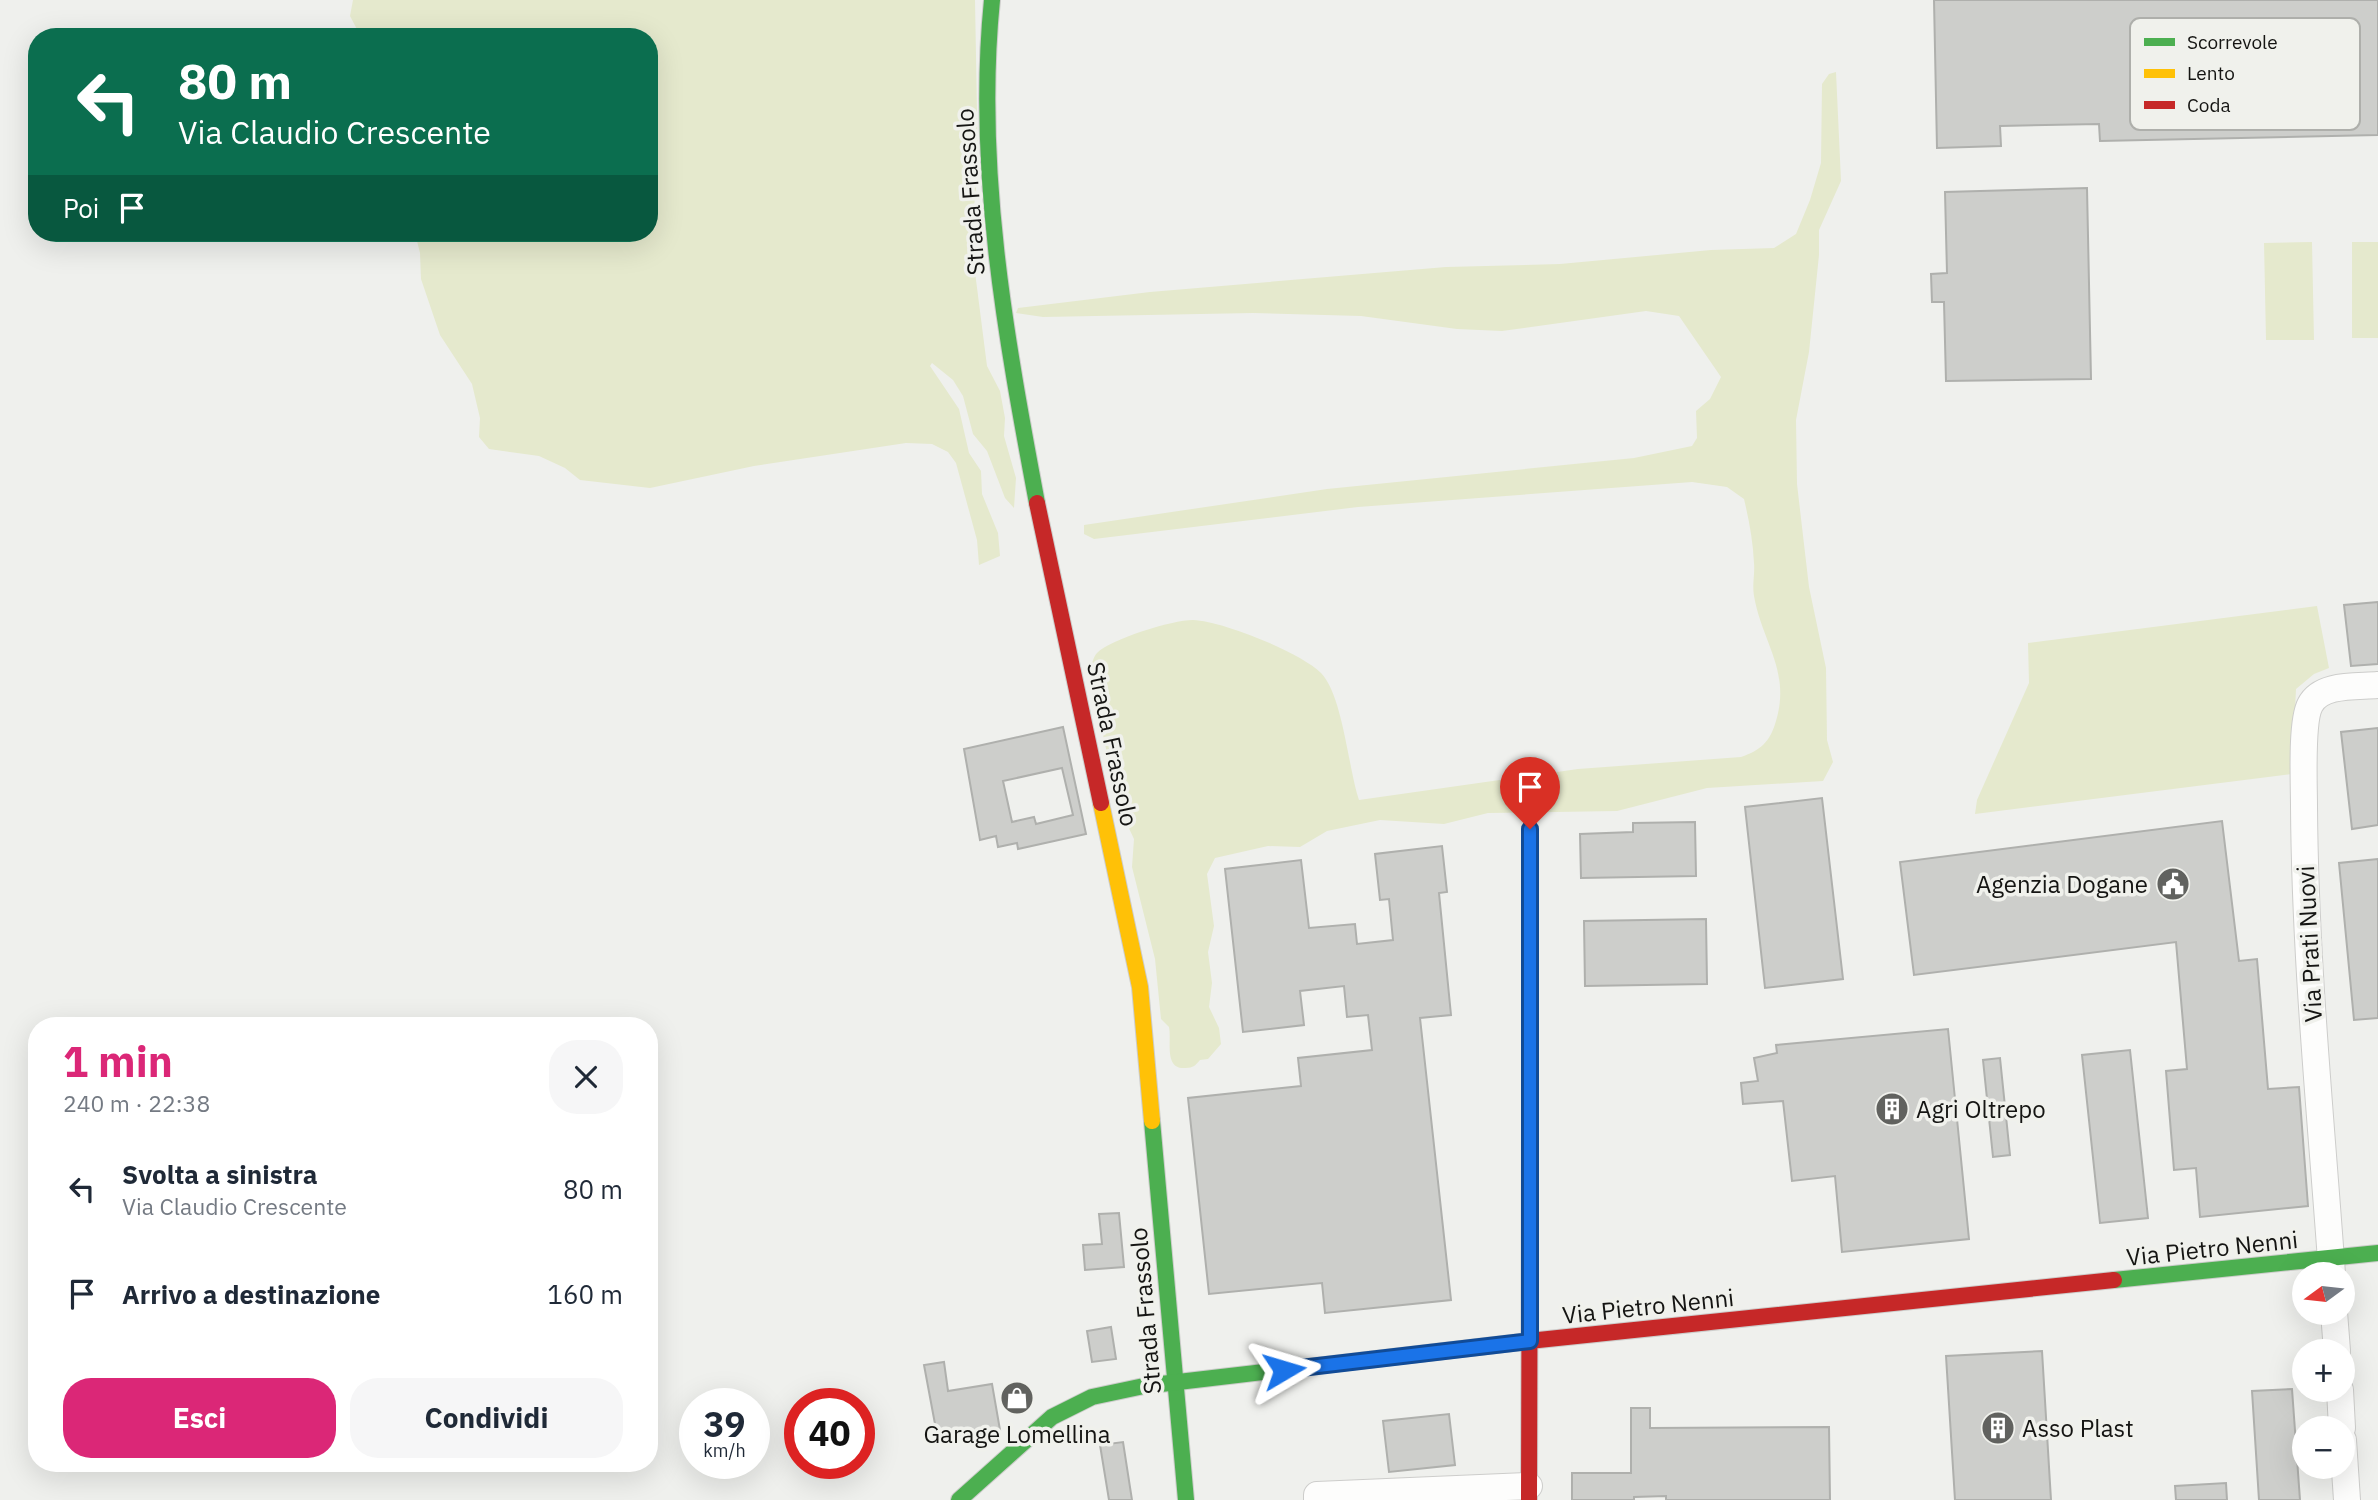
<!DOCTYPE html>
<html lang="it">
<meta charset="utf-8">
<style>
body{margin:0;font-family:"IBM Plex Sans",sans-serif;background:#f6f6f7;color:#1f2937;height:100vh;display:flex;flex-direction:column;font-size:26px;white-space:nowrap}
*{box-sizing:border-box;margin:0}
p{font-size:23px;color:#747a83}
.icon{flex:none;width:38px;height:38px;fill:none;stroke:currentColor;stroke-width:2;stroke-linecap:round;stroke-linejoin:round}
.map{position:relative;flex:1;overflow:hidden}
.side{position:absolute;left:28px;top:1017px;width:630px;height:455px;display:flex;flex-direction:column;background:#fff;border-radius:28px;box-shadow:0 7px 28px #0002}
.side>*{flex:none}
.top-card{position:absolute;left:28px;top:28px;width:630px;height:214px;border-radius:28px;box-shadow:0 7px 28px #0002;background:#0b6e4f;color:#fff;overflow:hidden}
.needle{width:46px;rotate:255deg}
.controls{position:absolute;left:2292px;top:1262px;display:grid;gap:14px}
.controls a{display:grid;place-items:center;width:63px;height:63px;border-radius:50%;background:#fff;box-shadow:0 7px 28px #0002;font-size:35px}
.speed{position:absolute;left:679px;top:1388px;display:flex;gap:14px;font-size:35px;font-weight:700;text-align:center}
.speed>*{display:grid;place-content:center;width:91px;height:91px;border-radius:50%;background:#fff;box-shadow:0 7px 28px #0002;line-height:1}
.speed small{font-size:18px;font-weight:400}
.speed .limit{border:10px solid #d22;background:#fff;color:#111}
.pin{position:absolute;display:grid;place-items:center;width:60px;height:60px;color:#fff;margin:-72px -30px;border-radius:50% 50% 50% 0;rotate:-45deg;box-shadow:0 0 7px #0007}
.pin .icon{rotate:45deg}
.me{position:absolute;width:77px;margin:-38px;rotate:83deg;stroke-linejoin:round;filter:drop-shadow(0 0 5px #0008)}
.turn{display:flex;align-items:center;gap:24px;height:147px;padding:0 35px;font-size:32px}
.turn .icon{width:91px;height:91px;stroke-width:2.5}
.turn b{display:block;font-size:49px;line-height:60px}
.then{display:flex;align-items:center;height:66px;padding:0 35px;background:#0003;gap:14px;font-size:26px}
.round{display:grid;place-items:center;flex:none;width:74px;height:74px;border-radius:28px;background:#f6f6f7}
.head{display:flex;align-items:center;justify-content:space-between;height:119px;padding:0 35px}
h1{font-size:42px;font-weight:800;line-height:52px;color:#db2777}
.action{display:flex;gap:14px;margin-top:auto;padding:14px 35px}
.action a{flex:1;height:80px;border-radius:28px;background:#db2777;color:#fff;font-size:28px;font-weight:800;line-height:80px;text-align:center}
.action a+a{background:#f6f6f7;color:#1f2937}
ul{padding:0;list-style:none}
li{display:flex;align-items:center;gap:21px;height:105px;padding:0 35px}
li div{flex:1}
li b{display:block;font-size:26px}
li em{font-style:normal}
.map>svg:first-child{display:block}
.green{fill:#e5e9cd}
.building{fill:#cdcecb;stroke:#afb0ad;stroke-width:2;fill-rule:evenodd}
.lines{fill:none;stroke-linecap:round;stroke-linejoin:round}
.street-casing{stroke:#cdcdcb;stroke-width:28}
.fast-casing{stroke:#cdcdcb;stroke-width:18}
.slow-casing{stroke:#cdcdcb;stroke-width:18}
.jam-casing{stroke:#cdcdcb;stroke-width:18}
.street{stroke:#fdfdfc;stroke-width:26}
.fast{stroke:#4caf50;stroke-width:16}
.slow{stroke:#ffc107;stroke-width:16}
.jam{stroke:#c62828;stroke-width:16}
.route-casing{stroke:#114b97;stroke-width:18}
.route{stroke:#1a73e8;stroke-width:12}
.labels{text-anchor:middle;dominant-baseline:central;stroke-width:7;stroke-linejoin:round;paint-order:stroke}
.street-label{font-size:24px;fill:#151513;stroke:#f0f1ec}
.poi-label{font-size:24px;fill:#151513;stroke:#f0f1ec;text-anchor:start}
.key{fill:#f0f1ec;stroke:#aeafab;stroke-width:2}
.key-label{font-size:19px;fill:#151513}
</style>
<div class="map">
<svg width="2378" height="1500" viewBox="0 0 2378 1500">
<rect width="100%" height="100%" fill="#eff0ed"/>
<g class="green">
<path d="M353 0H975L978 169 973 217 975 272 987 366 1000 391 1005 418 1004 436 1016 478 1014 508 1005 498 987 451 973 434 963 396 953 380 932 363 930 366 959 409 969 453 981 471 982 494 998 533 1000 556 979 565 977 540 956 463 948 452 932 444 906 443 754 466 650 488 580 480 565 468 539 456 489 449 479 437 480 418 472 384 440 335 421 279 420 253 415 233H649V37H361L350 16Z"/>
<path d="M1836 72 1841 181 1819 230V255L1809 352 1796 420 1797 484 1809 587 1826 668 1827 740 1833 762 1823 781 1707 788 1617 811 1488 813 1444 824 1380 820 1327 831 1300 847 1268 846 1215 858 1207 874 1214 926 1208 952 1212 983 1209 1007 1219 1028 1221 1044 1208 1059 1200 1060C1196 1065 1193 1068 1186 1068 1163 1070 1172 1040 1169 1027L1161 1019 1155 959 1132 867 1134 839 1119 807 1089 672C1091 667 1093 657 1097 653 1111 639 1172 620 1193 620 1222 621 1300 652 1321 673 1343 696 1348 767 1359 800L1578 769 1741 757C1761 750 1770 742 1776 721 1791 671 1762 642 1754 596 1752 585 1755 574 1754 563 1753 541 1749 520 1744 499L1727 487 1692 482 1358 507 1094 539 1084 534V525L1327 489 1634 458 1692 446 1697 438 1696 411 1710 399 1721 377 1679 316 1646 311 1502 331 1457 329 1361 316 1253 313 1043 317 1016 313 1018 308 1150 292 1446 267 1560 264 1711 250 1774 248 1796 234 1810 200 1821 163 1822 84 1829 74Z"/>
<path d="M2312 242 2314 340H2266L2264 243Z"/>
<rect x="2352" y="242" width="26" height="96"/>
<path d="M2317 606 2329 668 2314 674 2296 689 2292 774 1975 814 1977 800 2029 683 2028 643Z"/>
</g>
<g class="building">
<path d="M1934 0H2378V135L2100 141 2099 124 2000 126 2001 146 1937 148Z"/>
<path d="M2087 188 2091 379 1946 381 1944 302H1932L1931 274 1947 273 1945 192Z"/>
<path d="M2378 602V664L2351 666 2344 605Z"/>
<path d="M1063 727 1086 834 1018 849 1017 843 998 847 996 836 980 840 964 749ZM1062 768 1073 815 1036 824 1034 817 1012 822 1003 781Z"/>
<path d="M2378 728V825L2352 829 2341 732Z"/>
<path d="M1822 798 1843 979 1765 988 1745 807Z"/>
<path d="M2222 821 2239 961 2257 959 2268 1089 2299 1087 2308 1206 2200 1217 2196 1168 2174 1170 2166 1071 2187 1069 2176 942 1914 975 1900 862Z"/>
<path d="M1695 822 1696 876 1581 878 1580 834 1633 832V823Z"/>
<path d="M1442 846 1447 892 1439 893 1451 1015 1420 1018 1451 1300 1325 1313 1322 1283 1209 1294 1188 1098 1301 1086 1298 1058 1372 1050 1368 1015 1347 1017 1344 986 1300 991 1304 1025 1243 1032 1225 869 1301 860 1309 928 1355 924 1357 944 1393 940 1389 899 1380 900 1375 854Z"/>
<path d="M2378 859V1018L2354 1020 2339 863Z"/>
<path d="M1706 919 1707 984 1585 986 1584 921Z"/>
<path d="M1948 1029 1969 1239 1842 1252 1835 1176 1792 1181 1783 1101 1743 1104 1741 1083 1758 1081 1754 1058 1777 1053 1776 1045Z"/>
<path d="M2130 1050 2148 1218 2100 1223 2082 1055Z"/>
<path d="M2000 1058 2010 1155 1993 1157 1983 1060Z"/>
<path d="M1119 1213 1124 1267 1085 1270 1083 1245 1102 1244 1099 1214Z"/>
<path d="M1111 1327 1116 1359 1092 1362 1087 1331Z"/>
<path d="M2042 1351 2051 1500H1955L1946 1356Z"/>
<path d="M944 1362 948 1391 992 1384 1000 1430 938 1440 924 1365Z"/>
<path d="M2292 1389 2300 1500H2259L2252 1391Z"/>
<path d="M1631 1408H1650V1428L1829 1427 1830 1500H1666V1496L1634 1497V1500H1572V1473H1631Z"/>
<path d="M1449 1414 1455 1465 1389 1472 1383 1421Z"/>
<path d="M1123 1442 1132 1500H1109L1100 1445Z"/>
<path d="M2226 1483 2227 1500H2176L2175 1486Z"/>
</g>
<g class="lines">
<defs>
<g id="street">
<path d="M2332 1274C2321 1118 2305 962 2304 806 2304 784 2301 722 2310 705 2321 683 2357 687 2378 685"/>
<path d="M2334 1312 2337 1351"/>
<path d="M2340 1390 2342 1428"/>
<path d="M2343 1440 2347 1500"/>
<path d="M1317 1500V1495L1529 1486"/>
</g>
<g id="fast">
<path d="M992 0C975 169 1006 338 1037 503"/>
<path d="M1152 1121 1186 1500"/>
<path d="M1530 1128V829"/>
<path d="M2114 1280 2378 1253"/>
<path d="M959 1500 1052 1417 1092 1397 1144 1386 1529 1341"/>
</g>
<path id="slow" d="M1101 803 1140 987 1152 1121"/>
<g id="jam">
<path d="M1037 503 1101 803"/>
<path d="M1529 1341 2114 1280"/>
<path d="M1529 1500 1530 1128"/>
</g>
</defs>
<use href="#street" class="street-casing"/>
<use href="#fast" class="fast-casing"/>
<use href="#slow" class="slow-casing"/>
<use href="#jam" class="jam-casing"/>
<use href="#street" class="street"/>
<use href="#fast" class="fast"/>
<use href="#slow" class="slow"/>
<use href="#jam" class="jam"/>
</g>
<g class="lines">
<defs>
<path id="route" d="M1284 1370 1530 1341V829"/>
</defs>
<use href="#route" class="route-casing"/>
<use href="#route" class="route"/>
</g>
<defs>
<symbol id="civic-disc" viewBox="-11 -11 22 22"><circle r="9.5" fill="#61625f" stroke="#f0f1ec"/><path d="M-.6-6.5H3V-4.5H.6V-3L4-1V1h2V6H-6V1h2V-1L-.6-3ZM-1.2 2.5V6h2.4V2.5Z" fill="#fff"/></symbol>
<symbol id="building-disc" viewBox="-11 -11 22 22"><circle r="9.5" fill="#61625f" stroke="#f0f1ec"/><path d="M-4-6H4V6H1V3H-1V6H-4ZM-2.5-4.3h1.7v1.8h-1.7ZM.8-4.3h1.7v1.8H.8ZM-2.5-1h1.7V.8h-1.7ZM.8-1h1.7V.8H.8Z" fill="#fff"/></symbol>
<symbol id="shop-disc" viewBox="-11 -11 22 22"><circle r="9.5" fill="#61625f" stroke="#f0f1ec"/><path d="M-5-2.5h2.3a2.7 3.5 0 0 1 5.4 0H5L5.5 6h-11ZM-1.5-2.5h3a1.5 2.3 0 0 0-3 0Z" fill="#fff"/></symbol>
</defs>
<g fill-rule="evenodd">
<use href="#civic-disc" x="2154" y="865" width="38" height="38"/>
<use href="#building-disc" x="1873" y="1090" width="38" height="38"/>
<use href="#shop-disc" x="998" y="1379" width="38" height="38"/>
<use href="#building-disc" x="1979" y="1409" width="38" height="38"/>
</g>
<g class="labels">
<g class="street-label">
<text transform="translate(970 192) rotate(-94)">Strada Frassolo</text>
<text transform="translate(1113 744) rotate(78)">Strada Frassolo</text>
<text transform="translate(2309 944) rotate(-93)">Via Prati Nuovi</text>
<text transform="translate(2212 1248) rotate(-6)">Via Pietro Nenni</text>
<text transform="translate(1648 1306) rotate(-6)">Via Pietro Nenni</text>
<text transform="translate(1145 1311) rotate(-95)">Strada Frassolo</text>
</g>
<g class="poi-label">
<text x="2148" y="884" text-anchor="end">Agenzia Dogane</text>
<text x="1916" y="1109">Agri Oltrepo</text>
<text x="2022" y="1428">Asso Plast</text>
<text x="1017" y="1434" text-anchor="middle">Garage Lomellina</text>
</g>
</g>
<rect x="2130" y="18" width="230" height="112" rx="10" class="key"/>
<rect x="2144" y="38" width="31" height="8" fill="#4caf50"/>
<rect x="2144" y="69" width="31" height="9" fill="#ffc107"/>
<rect x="2144" y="101" width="31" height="8" fill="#c62828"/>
<g class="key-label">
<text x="2187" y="49">Scorrevole</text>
<text x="2187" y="80">Lento</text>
<text x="2187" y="112">Coda</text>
</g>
</svg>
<div class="controls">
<a><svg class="needle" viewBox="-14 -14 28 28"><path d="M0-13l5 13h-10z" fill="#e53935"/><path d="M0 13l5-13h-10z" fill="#747a83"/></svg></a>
<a>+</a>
<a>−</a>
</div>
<div class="speed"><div>39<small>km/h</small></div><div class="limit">40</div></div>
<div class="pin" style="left:1530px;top:829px;background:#d93025"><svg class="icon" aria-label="arrive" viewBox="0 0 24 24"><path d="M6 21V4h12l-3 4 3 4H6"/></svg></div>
<svg class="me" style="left:1284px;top:1370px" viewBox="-20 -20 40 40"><path d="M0-17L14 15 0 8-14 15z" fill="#1a73e8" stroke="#fff" stroke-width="4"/></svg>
<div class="top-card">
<div class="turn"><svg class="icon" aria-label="left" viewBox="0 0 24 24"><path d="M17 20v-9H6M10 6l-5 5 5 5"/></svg><div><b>80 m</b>Via Claudio Crescente</div></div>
<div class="then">Poi<svg class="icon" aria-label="arrive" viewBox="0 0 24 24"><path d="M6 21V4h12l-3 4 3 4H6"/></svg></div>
</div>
<section class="side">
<div class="head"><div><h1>1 min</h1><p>240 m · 22:38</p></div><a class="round"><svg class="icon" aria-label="close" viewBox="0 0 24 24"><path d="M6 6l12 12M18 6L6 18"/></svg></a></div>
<ul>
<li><svg class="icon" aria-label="left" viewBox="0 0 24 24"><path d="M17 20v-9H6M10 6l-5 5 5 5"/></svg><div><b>Svolta a sinistra</b><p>Via Claudio Crescente</p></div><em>80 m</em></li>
<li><svg class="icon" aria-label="arrive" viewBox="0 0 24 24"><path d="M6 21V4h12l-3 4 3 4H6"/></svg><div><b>Arrivo a destinazione</b></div><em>160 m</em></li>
</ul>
<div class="action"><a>Esci</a><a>Condividi</a></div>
</section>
</div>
